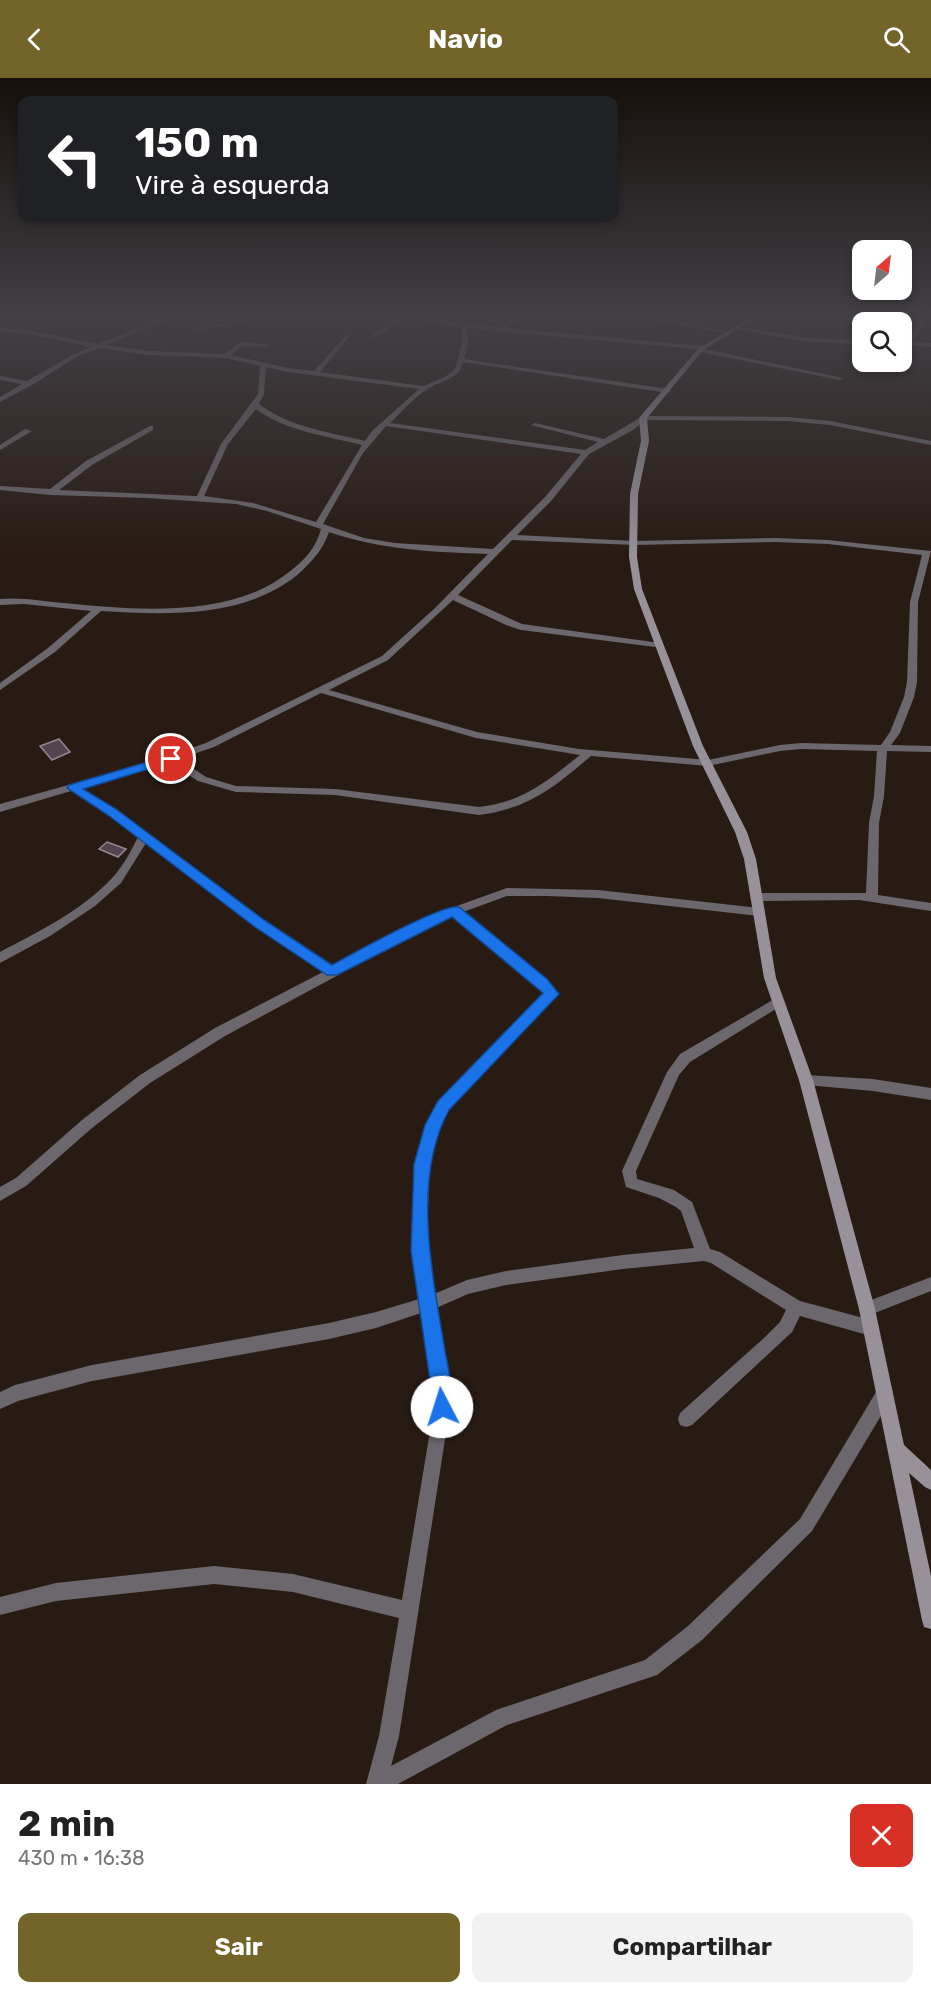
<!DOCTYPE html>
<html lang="pt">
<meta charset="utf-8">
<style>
body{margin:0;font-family:Rubik,sans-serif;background:#f2f2f2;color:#222;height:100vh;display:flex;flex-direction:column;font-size:22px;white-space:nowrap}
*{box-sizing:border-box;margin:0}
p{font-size:20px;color:#767676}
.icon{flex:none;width:33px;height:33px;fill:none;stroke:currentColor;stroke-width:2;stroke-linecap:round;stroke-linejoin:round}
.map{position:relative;height:1706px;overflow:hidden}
.details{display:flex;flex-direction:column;background:#fff;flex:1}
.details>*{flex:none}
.top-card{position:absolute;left:18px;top:18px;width:600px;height:126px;border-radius:12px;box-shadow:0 3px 9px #0003;background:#202124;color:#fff;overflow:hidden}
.needle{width:39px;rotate:28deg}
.tools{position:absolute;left:852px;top:162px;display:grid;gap:12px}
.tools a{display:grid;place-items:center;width:60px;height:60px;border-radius:12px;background:#fff;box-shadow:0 3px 9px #0003;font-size:30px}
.pin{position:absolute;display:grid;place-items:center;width:51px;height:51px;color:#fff;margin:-26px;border:3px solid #fff;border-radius:50%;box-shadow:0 2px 6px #0007}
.me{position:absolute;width:66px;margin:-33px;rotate:355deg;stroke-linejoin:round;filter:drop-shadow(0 0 4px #0008)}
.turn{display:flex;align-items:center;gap:21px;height:126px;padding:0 18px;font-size:27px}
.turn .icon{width:78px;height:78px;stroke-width:2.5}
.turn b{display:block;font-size:42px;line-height:51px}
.round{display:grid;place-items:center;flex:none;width:63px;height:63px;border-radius:12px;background:#f2f2f2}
.headline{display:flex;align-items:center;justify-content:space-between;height:102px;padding:0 18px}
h1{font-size:36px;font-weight:700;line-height:45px}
.action{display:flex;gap:12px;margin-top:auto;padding:12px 18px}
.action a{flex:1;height:69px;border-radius:12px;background:#73642a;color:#fff;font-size:24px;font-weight:700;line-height:69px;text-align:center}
.action a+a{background:#f2f2f2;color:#222}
header{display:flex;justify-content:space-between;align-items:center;height:78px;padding:0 18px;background:#73642a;color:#fff;font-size:27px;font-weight:700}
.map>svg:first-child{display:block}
.building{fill:#51454f;stroke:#958692;stroke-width:1.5}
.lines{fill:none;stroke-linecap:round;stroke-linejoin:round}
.street{fill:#6c676d;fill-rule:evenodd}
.secondary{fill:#99919a;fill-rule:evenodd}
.route{fill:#1a73e8;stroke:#114b97;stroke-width:1.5}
</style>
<header><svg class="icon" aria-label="back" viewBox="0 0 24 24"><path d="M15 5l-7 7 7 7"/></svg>Navio<svg class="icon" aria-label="search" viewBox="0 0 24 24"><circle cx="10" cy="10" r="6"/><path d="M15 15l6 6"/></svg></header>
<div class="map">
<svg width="931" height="1706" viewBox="0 0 931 1706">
<rect width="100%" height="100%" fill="#281b14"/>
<g class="building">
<path d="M59 661 70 674 52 682 40 668Z"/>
<path d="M107 764 126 771 118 779 99 771Z"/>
</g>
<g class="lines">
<g class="street">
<path d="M161 241H168L106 267 149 273 224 276 241 264 266 266 269 268 268 269 242 268 231 277 288 290 314 293 347 256 350 258 349 259 320 294 423 308 445 299 455 291 462 265 461 248 424 243 421 241 500 249 511 241H517L507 250 703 268 705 271 843 300 840 302 700 274 697 271 501 254 467 249 468 265 464 281 668 311 671 313 668 315 463 284C459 303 440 302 426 312 413 320 402 334 390 345L585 372 598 364 531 347 535 345 604 361 643 338 788 339 830 343 931 363V367L830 347 788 343 645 342 633 352 589 376 551 423 517 457 634 463 775 460 828 462 931 473 918 524 917 604 914 619 900 655 891 667 931 668V674L887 673 884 718 879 745 878 817 931 825V833L859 822 757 823 751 819 757 815H866L869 745 874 718 877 673 801 671 780 673 708 688 591 678C553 710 530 730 479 737L335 717 236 714 198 703 169 685 81 710 116 731 264 843 334 888 429 838 507 810 598 812 759 830 765 834 759 838 598 820 547 818H507L463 834 546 901 558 916 449 1032 440 1048 429 1086 427 1173 434 1216 467 1202 506 1193 623 1177 694 1170 681 1133 676 1129 659 1120 626 1109 622 1093 667 994 680 976 778 919 782 921 784 924 782 927 690 984 679 997 636 1093 637 1101 674 1112 692 1124 710 1171 720 1174 800 1223 871 1242 877 1245 879 1250 877 1255 871 1258 800 1238 792 1254 692 1347 686 1349 680 1347 678 1341 680 1335 765 1259 780 1244 786 1232 711 1185 704 1183 623 1191 506 1207 468 1216 436 1230 447 1294 450 1329 399 1658 391 1688 496 1632 645 1582 688 1548 800 1441 879 1309 885 1307 891 1309 893 1315 891 1321 812 1453 702 1562 657 1597 507 1647 398 1706H366L379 1658 399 1540 293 1514 214 1506 56 1523 0 1537V1519L56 1505 214 1488 293 1496 402 1522 434 1329 431 1294 421 1235 376 1250 329 1261 92 1303 18 1323 0 1331V1314L15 1307 92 1287 329 1245 376 1234 419 1221 411 1173 415 1086 426 1047 439 1024 544 916 538 907 452 838 437 844 225 958 150 1005 92 1050 26 1108 0 1123V1109L16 1100 82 1042 140 997 215 950 323 894 256 849 146 765 121 805 95 828 50 858 0 885V874C39 853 82 833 113 799 123 788 131 773 138 759L108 737 71 713 0 734V726L151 684 206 665 382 578 435 530 488 476C434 474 381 472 329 454 323 472 310 486 296 498 243 540 166 537 101 533L55 574 0 612V605L48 570 91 533 24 526 0 527V521C22 519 42 523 64 525 134 532 231 541 289 494 304 483 316 470 321 451L267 433 236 426 148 420 50 417 0 412V408L50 411 86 383 150 348H153V352L92 387 59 412 197 418 221 366 258 316 260 288 226 280 149 277 99 270 78 278 32 307 0 324V319L22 306 0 302V298L27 303 74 276 91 269 33 257 0 253V249L33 253 98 266ZM266 289 288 294 419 311 372 353 365 363C329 354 289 349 259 326L264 316ZM256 331C285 353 327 358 362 367L316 444 253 425 204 418 228 366ZM386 348 581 376 545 419 493 471 395 465 364 460 323 446 363 375ZM512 462 634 467 775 464 828 466 922 477 910 524 907 604 904 619 890 654 881 667 801 665 780 667 708 682 579 671 477 654 329 612 388 582 453 522 506 547 521 552 663 570V566L660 565 522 546 458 517ZM321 615 476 660 580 677C546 704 523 724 479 729L335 711 236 708 206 699 179 681 214 669Z"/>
<path d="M248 241H260L194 253 191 251Z"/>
<path d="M396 241H402L377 259H373V257Z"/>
<path d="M650 241H661L732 254 729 256Z"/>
<path d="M919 241H925L914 264 931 265V269L902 267V263H908Z"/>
<path d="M735 248 809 260 862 262V266L809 264 733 251 732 250Z"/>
<path d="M25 351 32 353 0 372V367Z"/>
<path d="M806 997 873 1001 931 1010V1022L873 1013 806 1007 801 1006 799 1002 801 998Z"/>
<path d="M931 1199V1213L867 1238 861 1236 859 1231 861 1226Z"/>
</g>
<path class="secondary" d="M747 241H754L702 273 647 340 649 363 638 416 637 479 642 511 703 668 747 754 756 781 776 900 813 1002 875 1231 904 1367 931 1392V1412L925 1409 909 1395 931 1498V1551L924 1549 922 1542 859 1231 799 1002 764 900 744 781 735 754 693 668 634 511 629 479 630 416 641 363 639 340 698 271Z"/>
</g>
<linearGradient id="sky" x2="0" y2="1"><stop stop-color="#160f0b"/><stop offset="0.5" stop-color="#423f45"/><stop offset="1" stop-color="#423f45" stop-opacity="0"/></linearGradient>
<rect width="931" height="479" fill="url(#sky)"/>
<path class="route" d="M171 677 177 681 175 683 83 711 116 731 264 842 332 887C352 876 443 825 459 829L547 901 559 916 449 1032C412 1099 432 1195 444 1267 447 1287 456 1317 449 1336L442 1338 435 1336 411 1173 414 1086 425 1047 438 1023 543 915 452 839 337 897H327L255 849 108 737 67 710 69 707Z"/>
</svg>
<div class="tools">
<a><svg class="needle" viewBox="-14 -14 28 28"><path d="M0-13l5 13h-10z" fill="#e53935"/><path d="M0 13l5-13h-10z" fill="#767676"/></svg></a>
<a><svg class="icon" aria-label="search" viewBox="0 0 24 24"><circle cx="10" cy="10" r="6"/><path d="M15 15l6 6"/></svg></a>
</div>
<div class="pin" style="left:171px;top:681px;background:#d93025"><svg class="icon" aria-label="arrive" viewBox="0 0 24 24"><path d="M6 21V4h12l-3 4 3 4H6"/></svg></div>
<svg class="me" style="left:442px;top:1329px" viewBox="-20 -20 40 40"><circle r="19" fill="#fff"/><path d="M0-13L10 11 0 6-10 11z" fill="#1a73e8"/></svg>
<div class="top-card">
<div class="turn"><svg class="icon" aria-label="left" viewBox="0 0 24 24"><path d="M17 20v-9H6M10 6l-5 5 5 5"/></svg><div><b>150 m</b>Vire à esquerda</div></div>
</div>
</div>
<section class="details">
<div class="headline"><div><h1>2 min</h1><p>430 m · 16:38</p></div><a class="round" style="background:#d93025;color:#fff"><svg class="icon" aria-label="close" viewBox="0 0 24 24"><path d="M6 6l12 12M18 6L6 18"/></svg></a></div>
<div class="action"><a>Sair</a><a>Compartilhar</a></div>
</section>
